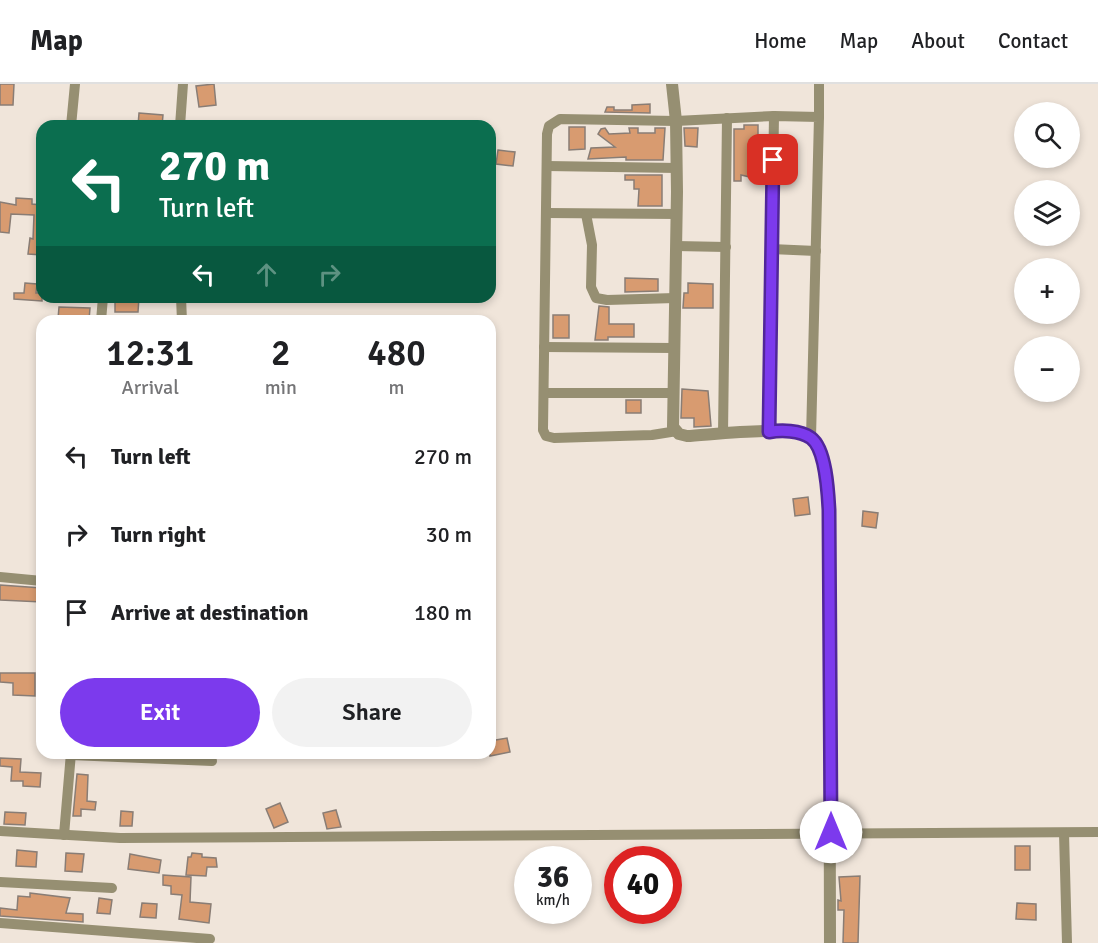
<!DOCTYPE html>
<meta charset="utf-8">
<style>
body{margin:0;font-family:Signika,sans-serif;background:#f2f2f2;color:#202124;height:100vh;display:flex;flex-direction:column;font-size:22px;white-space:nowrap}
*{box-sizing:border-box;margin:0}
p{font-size:20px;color:#757577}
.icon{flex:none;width:33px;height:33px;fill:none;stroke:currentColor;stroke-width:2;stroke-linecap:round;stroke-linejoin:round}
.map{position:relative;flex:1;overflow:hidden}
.details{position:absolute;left:36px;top:231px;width:460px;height:444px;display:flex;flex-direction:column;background:#fff;border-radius:18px;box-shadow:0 3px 9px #0003}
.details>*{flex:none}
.guide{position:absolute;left:36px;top:36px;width:460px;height:183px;border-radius:18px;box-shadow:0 3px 9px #0003;background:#0b6e4f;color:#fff;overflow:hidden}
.tools{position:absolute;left:1014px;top:18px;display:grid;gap:12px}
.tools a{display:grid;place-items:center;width:66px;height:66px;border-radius:50%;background:#fff;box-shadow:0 3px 9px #0003;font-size:30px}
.speed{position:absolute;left:514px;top:762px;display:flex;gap:12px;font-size:30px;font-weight:700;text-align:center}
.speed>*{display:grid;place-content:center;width:78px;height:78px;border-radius:50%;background:#fff;box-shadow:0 3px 9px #0003;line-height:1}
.speed small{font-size:15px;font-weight:400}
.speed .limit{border:9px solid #d22;background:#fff;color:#111}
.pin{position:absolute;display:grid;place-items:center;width:51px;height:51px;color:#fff;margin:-26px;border-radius:12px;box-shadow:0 3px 9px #0006}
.me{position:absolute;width:66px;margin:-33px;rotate:0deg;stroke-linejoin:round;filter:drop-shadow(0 0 4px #0008)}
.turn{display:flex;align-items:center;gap:21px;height:126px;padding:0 24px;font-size:27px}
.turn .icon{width:78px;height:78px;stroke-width:2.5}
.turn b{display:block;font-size:42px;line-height:51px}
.lanes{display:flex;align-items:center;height:57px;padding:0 24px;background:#0003;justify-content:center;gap:30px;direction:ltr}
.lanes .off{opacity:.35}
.eta{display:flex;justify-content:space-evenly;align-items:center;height:102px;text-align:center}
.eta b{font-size:36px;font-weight:600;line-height:42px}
.cta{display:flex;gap:12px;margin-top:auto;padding:12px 24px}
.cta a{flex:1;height:69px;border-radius:36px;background:#7c3aed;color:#fff;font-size:24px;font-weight:600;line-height:69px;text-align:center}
.cta a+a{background:#f2f2f2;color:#202124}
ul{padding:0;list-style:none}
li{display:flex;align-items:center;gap:18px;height:78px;padding:0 24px}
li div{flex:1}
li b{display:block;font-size:22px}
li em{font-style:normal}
header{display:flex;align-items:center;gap:36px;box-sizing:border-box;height:84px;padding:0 30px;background:#fff;border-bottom:2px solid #e0e0e0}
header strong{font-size:28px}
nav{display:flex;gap:33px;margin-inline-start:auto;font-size:21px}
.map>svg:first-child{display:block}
.building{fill:#d89b70;stroke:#897d75;stroke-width:1.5}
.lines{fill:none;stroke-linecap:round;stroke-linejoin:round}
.minor{stroke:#968f72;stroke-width:10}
.tertiary{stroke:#968f72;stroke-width:12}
.route-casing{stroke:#51269a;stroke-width:15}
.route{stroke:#7c3aed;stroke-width:10}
</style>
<header>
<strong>Map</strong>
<nav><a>Home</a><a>Map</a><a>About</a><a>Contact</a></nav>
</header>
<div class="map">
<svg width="1098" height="859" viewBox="0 0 1098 859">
<rect width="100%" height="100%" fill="#f0e5da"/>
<g class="building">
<path d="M0 0H14L13 21H0Z"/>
<path d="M214 0 216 21 199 23 196 2Z"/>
<path d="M650 20V29L605 28 607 23H614V26H632V21Z"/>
<path d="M139 29 163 31 162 42H138Z"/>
<path d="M744 41H758V84H752L750 93 741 91V97H734V45H744Z"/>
<path d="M569 43H585V65L569 66Z"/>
<path d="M605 44 609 50 630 49 629 44H638V49H655V44H665L663 76H626V73L588 75 591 64 615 63 598 50 601 45Z"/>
<path d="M684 44H698L697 63 685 62Z"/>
<path d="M498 66 515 68 513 82 496 80Z"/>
<path d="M625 91H662V122H638L639 105H634V96H625Z"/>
<path d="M16 114 32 115V120L42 121V171L28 170 30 154 33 155 34 131 11 130 9 149 0 148V118L16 121Z"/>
<path d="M625 194 658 195V207L625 208Z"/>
<path d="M25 199 37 200 36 209H42V217L14 215V209H24Z"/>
<path d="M688 199 713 200V224H683L684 209H688Z"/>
<path d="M115 213H139L138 228H115Z"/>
<path d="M599 222 609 223V240H634V253H608V256H595Z"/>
<path d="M59 223 90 224 89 236 58 235Z"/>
<rect x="553" y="231" width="16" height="23"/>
<path d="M682 305 708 307 711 342 694 343V334H681Z"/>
<rect x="626" y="316" width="15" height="13"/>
<path d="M808 413 810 430 795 432 793 415Z"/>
<path d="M863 427 878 429 876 444 862 442Z"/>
<path d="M0 501 42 504V518L0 516Z"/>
<path d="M0 589H35V612L13 611V599L0 598Z"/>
<path d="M507 654 510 668 490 672V657Z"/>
<path d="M0 674 21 675 20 688 41 689 40 703 23 702V697H11L12 683 0 682Z"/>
<path d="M77 690 88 691 87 717 96 718 95 726 81 725V732H73Z"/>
<path d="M280 719 288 738 274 744 266 725Z"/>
<path d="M336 726 341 743 327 745 323 729Z"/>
<path d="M121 727 133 728 132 742H120Z"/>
<path d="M5 728 26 729 25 741 4 740Z"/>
<rect x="1015" y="762" width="15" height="24"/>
<path d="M17 766 37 768 36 783 16 782Z"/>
<path d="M66 769 84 770 82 788 65 787Z"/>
<path d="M192 769 202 770V773L216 774 217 783H207L206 792 186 791 188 773H191Z"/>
<path d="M130 770 161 776 159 789 128 785Z"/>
<path d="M163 791 191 793 190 818 211 820 209 839 179 835 182 811 171 810V802L163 801Z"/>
<path d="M860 792 858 859H843L844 826H838V816L841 817 839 793Z"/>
<path d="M30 809 70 814 66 829 83 830V838L0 832V824L17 826 18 812 30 813Z"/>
<path d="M99 814 112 816 110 830 97 829Z"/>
<path d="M142 819 157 820 156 834 140 833Z"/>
<path d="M1017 819 1036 820V836L1016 835Z"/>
</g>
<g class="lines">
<g class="minor">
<path d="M819 33V0"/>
<path d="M71 42 75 0"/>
<path d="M180 42 183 0"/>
<path d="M547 82 677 84"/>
<path d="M547 129 677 130"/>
<path d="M586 130 592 161 591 203 596 214 607 216 675 214"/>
<path d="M676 162 726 163"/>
<path d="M771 165 816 167"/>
<path d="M181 213 182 237"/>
<path d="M101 237 103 213"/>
<path d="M544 263 674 264"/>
<path d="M544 309H672"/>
<path d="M677 347 652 351 554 354 546 352 543 346 547 50 549 42 560 35 676 37 774 32 819 33 811 354"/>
<path d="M769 347 774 32"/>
<path d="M723 350 727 34"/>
<path d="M0 493 42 497"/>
<path d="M71 671 212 677"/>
<path d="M0 747 120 754 1098 748"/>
<path d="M1064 749 1067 859"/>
<path d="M64 751 71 669"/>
<path d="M0 798 112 804"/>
<path d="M0 839 210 855"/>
</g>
<path class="tertiary" d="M672 0 676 37 677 108 673 343 679 350 687 352C711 351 794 340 812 354 826 366 828 408 829 426L830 859"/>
</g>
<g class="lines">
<defs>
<path id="route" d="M773 76 769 348C781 346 800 346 811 354 826 365 828 408 829 426L831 748"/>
</defs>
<use href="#route" class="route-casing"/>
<use href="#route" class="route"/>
</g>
</svg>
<div class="tools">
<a><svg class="icon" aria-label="search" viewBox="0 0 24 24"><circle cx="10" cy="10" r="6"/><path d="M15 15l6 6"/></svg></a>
<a><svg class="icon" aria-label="layers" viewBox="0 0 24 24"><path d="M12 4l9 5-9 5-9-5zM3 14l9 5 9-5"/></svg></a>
<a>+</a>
<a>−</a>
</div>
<div class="speed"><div>36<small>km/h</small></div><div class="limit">40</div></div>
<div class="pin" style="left:773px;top:76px;background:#d93025"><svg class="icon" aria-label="arrive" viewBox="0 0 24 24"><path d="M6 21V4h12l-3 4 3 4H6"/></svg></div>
<svg class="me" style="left:831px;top:748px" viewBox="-20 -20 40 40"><circle r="19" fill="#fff"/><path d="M0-13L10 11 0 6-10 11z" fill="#7c3aed"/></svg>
<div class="guide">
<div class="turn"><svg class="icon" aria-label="left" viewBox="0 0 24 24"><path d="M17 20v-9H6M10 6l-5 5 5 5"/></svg><div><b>270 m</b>Turn left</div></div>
<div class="lanes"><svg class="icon" aria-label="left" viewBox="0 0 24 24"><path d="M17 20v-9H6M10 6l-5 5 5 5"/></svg><svg class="icon off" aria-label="ahead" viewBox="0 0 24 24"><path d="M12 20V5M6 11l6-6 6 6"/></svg><svg class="icon off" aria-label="right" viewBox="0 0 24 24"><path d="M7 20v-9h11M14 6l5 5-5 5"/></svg></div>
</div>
<section class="details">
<div class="eta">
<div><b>12:31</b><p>Arrival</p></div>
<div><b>2</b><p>min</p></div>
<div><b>480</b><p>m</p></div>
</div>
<ul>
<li><svg class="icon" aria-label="left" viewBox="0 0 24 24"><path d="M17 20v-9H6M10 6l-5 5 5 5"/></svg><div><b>Turn left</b></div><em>270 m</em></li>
<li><svg class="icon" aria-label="right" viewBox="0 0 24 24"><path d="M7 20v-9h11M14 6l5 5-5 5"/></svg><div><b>Turn right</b></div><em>30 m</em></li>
<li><svg class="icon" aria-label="arrive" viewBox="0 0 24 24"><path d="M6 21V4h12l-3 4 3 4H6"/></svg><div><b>Arrive at destination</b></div><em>180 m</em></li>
</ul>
<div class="cta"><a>Exit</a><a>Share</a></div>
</section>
</div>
